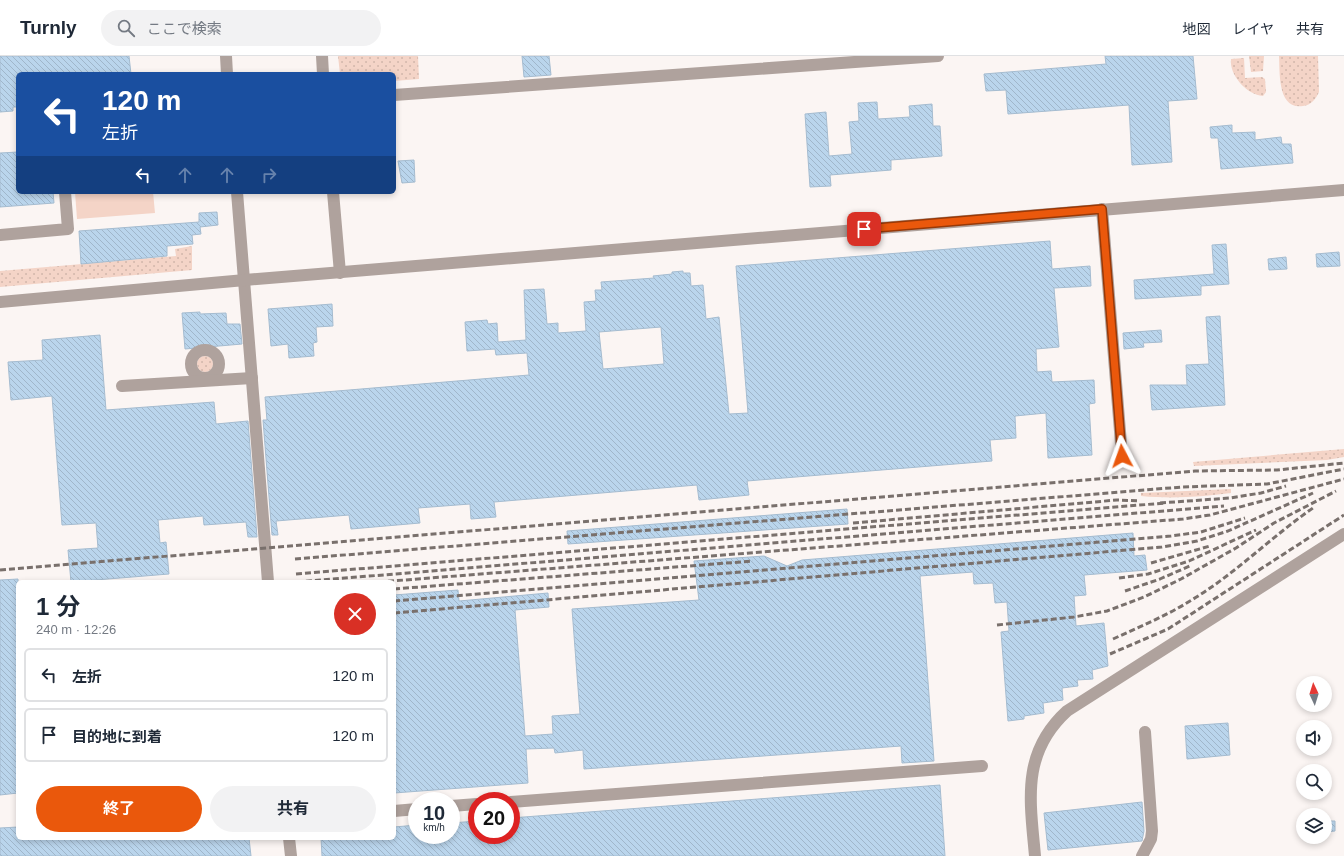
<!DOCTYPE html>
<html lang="ja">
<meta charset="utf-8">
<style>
body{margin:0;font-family:Arial,"Noto Sans JP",sans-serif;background:#f2f2f3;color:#1f2937;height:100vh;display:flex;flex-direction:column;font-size:15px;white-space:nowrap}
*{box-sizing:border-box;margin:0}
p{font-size:13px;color:#747a83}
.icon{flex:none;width:22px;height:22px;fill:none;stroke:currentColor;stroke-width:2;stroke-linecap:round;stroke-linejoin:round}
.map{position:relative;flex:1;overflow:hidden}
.details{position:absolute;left:16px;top:524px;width:380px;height:260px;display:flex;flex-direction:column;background:#fff;border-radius:6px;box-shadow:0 2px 6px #0003}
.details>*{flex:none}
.hud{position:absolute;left:16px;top:16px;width:380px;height:122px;border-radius:6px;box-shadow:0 2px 6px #0003;background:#1a4fa0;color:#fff;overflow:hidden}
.needle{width:26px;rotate:356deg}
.buttons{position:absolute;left:1296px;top:620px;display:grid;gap:8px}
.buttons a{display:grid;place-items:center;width:36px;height:36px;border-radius:50%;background:#fff;box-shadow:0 2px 6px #0003;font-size:20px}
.speed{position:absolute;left:408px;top:736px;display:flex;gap:8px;font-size:20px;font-weight:700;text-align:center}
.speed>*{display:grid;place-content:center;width:52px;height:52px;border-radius:50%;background:#fff;box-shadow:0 2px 6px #0003;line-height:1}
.speed small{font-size:10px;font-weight:400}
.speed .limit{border:6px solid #d22;background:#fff;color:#111}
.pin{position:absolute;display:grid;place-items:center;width:34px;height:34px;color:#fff;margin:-17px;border-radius:8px;box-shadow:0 2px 6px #0006}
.me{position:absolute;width:44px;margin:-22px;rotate:356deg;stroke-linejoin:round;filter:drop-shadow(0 0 3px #0008)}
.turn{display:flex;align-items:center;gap:14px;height:84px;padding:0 20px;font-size:18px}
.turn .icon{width:52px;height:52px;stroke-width:2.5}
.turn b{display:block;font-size:28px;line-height:34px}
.lanes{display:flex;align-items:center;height:38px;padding:0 20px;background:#0003;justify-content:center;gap:20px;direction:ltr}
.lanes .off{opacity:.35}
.round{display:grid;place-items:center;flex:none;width:42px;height:42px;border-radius:21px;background:#f2f2f3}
.summary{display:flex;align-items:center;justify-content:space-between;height:68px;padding:0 20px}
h1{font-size:24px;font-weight:700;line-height:30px}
.cta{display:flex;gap:8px;margin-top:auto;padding:8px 20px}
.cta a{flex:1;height:46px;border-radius:24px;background:#ea580c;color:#fff;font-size:16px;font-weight:700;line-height:46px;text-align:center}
.cta a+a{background:#f2f2f3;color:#1f2937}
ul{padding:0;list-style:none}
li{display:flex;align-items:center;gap:12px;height:54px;margin:0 8px 6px;padding:0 12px;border:2px solid #e0e1e3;border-radius:6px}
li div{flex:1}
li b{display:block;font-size:15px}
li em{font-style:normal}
header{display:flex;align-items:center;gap:24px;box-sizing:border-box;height:56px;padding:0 20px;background:#fff;border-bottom:1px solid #e0e1e3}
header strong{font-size:19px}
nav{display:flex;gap:22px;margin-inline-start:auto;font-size:14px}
.search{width:280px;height:36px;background:#f2f2f3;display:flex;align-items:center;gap:10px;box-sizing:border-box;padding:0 14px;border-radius:22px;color:#747a83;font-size:15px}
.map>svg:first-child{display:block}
.grass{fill:url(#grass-dots)}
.green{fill:#f4d4c7}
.building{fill:url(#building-back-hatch);stroke:#a5bcd0;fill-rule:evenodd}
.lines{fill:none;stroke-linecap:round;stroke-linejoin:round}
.minor{stroke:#afa29d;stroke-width:12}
.rail{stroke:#79706c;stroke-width:3;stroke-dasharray:6 3;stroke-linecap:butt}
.route-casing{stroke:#983908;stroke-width:10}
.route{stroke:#ea580c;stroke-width:7}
</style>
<header>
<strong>Turnly</strong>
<div class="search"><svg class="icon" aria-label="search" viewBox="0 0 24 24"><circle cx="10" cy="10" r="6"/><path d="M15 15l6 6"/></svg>ここで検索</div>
<nav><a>地図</a><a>レイヤ</a><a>共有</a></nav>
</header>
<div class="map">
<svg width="1344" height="800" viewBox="0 0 1344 800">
<defs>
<pattern id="grass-dots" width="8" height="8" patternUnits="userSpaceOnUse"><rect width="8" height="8" fill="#f4d4c7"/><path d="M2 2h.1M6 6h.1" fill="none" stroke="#d1b6aa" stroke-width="1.8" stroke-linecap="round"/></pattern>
<pattern id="building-back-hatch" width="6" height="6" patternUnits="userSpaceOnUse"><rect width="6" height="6" fill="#bad5ec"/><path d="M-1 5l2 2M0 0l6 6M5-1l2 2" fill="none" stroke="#a0b6ca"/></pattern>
</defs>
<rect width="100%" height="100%" fill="#fbf5f3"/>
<g class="grass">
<path d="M338 0H418L419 23 394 25V18H340Z"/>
<path d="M1249 0H1264L1263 15 1251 16Z"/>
<path d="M1279 0H1318L1319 36C1316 43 1311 49 1303 50 1277 54 1280 16 1279 0Z"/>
<path d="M1244 2 1245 22 1262 21 1265 23 1266 36 1263 40C1247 39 1229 19 1231 3Z"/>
<path d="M192 190V214L0 231V215L176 200 175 193Z"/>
<circle cx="205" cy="308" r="8"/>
<path d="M1344 393V401L1327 404 1194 410 1193 406Z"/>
<path d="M1231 433V437C1200 441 1172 443 1141 440V437Z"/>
</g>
<path class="green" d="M75 136H153L155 157 77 163Z"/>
<g class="building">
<path d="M0 0H129L131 18H18V51H13V55L0 56Z"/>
<path d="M522 0H549L551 19 524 21Z"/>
<path d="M1105 0H1193L1197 43 1168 45 1172 106 1132 109 1129 49 1008 58 1006 34 986 35 984 18 1106 8Z"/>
<path d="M877 46 878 63 910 61 909 50 932 48 933 70H940L942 100 891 104V114L830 119 831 130 810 131 805 58 826 56 829 100 852 98 849 66 859 65 858 47Z"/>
<path d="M1232 69V77L1255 76V84L1281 81 1282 88H1291L1293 107 1221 113 1218 82H1211L1210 71Z"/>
<path d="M18 96V136H53L54 147 0 151V97Z"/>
<path d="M414 104 415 126 402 127 398 105Z"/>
<path d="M217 156 218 169 200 171 201 178 192 179 193 188 167 190V200L81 208 79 175 199 166V157Z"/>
<path d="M1050 185 1052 213 1090 210 1091 230 1054 232 1059 291 1036 293 1037 316 1051 315 1052 326 1094 324 1095 347 1089 348 1092 399 1048 402 1046 357 1015 360 1016 382 990 384 992 405 747 425 749 439 699 444 697 429 494 446 496 461 471 463 470 448 418 452 420 467 351 473 349 459 276 465 278 479H272L263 364H267L265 341 529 319 527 297 496 299 495 293 467 295 465 266 487 264 488 268 497 267 498 286 526 284 524 234 544 233 547 268 558 267V277L586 275 584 246 596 245 595 234H602L601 226 654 222 653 220 672 218V216L683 215V217H690L691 230 703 229 706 263 719 261 729 358 748 357 736 210ZM661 271 664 308 603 313 599 276Z"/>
<path d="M1226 188 1229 228 1201 230V239L1135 243 1134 224 1214 218 1212 189Z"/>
<path d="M1339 196 1340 210 1317 211 1316 198Z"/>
<path d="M1286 201 1287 213 1269 214 1268 203Z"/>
<path d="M332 248 333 270 316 271 317 286 313 287 314 300 289 302 288 288 271 290 268 253Z"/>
<path d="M200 256V258L226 257 227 268H240L242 288 185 293 182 257Z"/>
<path d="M1220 260 1225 349 1152 354 1150 329H1187L1186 309 1209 308 1206 261Z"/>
<path d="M1161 274 1162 286 1143 287 1144 291 1124 293 1123 277Z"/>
<path d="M100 279 106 354 214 346 216 368 248 365 257 481H248L246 466 204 469 203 460 158 464 160 487 166 486 169 518 71 526 68 494 98 492 96 467 62 469 52 340 11 344 8 306 43 304 42 284Z"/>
<path d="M847 453 848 468 568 488 567 475Z"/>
<path d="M1133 477 1134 500 1145 499 1147 514 1084 519 1086 539 1074 540 1076 570 1104 567 1108 610 1092 614 1093 623 1077 624 1078 630 1062 632 1063 644 1043 647 1044 657 1024 660V663L1008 665 1001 576 1009 575 1007 546 995 547 993 527 974 528 973 516 920 520 934 705 902 707 901 690 584 713 583 694 555 697 554 692 526 693 528 727 394 737V539L458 534 459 545 548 537 549 551 515 554 525 680 553 678 552 660 580 658 572 553 699 544 694 505 764 500 787 510 802 504Z"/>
<path d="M18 523V737L0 739V524Z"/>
<path d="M1228 667 1230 699 1187 703 1185 670Z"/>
<path d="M940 729 945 800H322L321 782H394V771L417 769V779H451V767L477 765V779H511V762Z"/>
<path d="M1142 746 1144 775 1142 785 1048 794 1044 757Z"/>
<path d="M1325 765H1335V775L1325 776Z"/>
<path d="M18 771V782H249L251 800H0V772Z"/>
</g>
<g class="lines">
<g class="minor">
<path d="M226 0 227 18"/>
<path d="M322 0 323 18"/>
<path d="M394 39 938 0"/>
<path d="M237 136 268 526"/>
<path d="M333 136 340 217"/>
<path d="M1102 153 1122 400"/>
<path d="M0 179 68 173 65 136"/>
<path d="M0 246 245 224 1344 134"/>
<circle cx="205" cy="308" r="14"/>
<path d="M122 330 252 322"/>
<path d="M511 746 982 710"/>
<path d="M451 750 477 748"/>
<path d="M394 755 417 753"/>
<path d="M289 782 291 800"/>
<path d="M1035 800C1030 744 1021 697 1067 655L1344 478"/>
<path d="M1142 800 1151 783 1152 775 1145 676"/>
</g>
<g class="rail">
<path d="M1160 447 1230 442 1261 437 1286 430"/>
<path d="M853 467 1117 444 1140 445"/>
<path d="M295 503 1182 431 1267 428 1344 413"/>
<path d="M1151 507 1210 490"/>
<path d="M0 514 1195 415 1277 414 1344 407"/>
<path d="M296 518 1165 447"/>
<path d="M1119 522 1148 518 1189 505 1256 474"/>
<path d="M297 526 1224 450"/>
<path d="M379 526 1183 463 1210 459 1344 423"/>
<path d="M394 533 753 505"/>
<path d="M1125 535 1160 523 1192 509"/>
<path d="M394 545 1171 480 1201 476 1245 462"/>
<path d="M394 557 1162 491 1197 485 1228 475 1313 437"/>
<path d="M997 569 1074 561 1107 555 1144 541 1181 523 1236 492 1274 467 1336 435"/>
<path d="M1113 583C1139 571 1166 560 1190 545 1234 519 1271 481 1313 452"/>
<path d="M1110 598 1168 573 1344 459"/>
</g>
</g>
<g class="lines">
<defs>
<path id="route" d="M864 173 1102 153 1122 400"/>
</defs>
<use href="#route" class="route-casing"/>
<use href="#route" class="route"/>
</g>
</svg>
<div class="buttons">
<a><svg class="needle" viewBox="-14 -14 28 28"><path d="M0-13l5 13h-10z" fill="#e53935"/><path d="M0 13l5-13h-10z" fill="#747a83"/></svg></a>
<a><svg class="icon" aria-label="sound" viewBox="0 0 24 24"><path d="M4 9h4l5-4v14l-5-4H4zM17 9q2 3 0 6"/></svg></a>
<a><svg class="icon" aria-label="search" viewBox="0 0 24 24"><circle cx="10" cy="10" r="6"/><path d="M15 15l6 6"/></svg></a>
<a><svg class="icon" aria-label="layers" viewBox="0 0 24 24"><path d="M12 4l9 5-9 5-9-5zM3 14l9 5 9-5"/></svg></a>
</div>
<div class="speed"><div>10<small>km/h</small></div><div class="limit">20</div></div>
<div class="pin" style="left:864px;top:173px;background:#d93025"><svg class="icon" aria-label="arrive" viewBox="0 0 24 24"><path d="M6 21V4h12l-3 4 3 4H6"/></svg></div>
<svg class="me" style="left:1122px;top:400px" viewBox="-20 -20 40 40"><path d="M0-17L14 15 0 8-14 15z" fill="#ea580c" stroke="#fff" stroke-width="4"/></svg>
<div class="hud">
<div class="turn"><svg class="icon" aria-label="left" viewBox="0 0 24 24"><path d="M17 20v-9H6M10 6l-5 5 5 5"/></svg><div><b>120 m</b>左折</div></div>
<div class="lanes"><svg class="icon" aria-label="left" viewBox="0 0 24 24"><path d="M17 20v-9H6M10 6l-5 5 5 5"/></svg><svg class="icon off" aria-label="ahead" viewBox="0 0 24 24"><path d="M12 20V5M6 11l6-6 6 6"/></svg><svg class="icon off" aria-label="ahead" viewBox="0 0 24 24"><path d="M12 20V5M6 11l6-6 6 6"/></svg><svg class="icon off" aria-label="right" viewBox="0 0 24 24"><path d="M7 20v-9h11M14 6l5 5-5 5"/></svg></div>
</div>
<section class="details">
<div class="summary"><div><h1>1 分</h1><p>240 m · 12:26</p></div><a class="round" style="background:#d93025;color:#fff"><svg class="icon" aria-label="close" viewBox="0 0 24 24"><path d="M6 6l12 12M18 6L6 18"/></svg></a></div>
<ul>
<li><svg class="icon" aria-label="left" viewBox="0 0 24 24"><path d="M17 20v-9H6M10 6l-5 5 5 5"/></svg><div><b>左折</b></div><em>120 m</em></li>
<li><svg class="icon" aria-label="arrive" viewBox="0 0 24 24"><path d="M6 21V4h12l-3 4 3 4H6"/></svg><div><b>目的地に到着</b></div><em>120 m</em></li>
</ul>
<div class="cta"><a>終了</a><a>共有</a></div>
</section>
</div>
